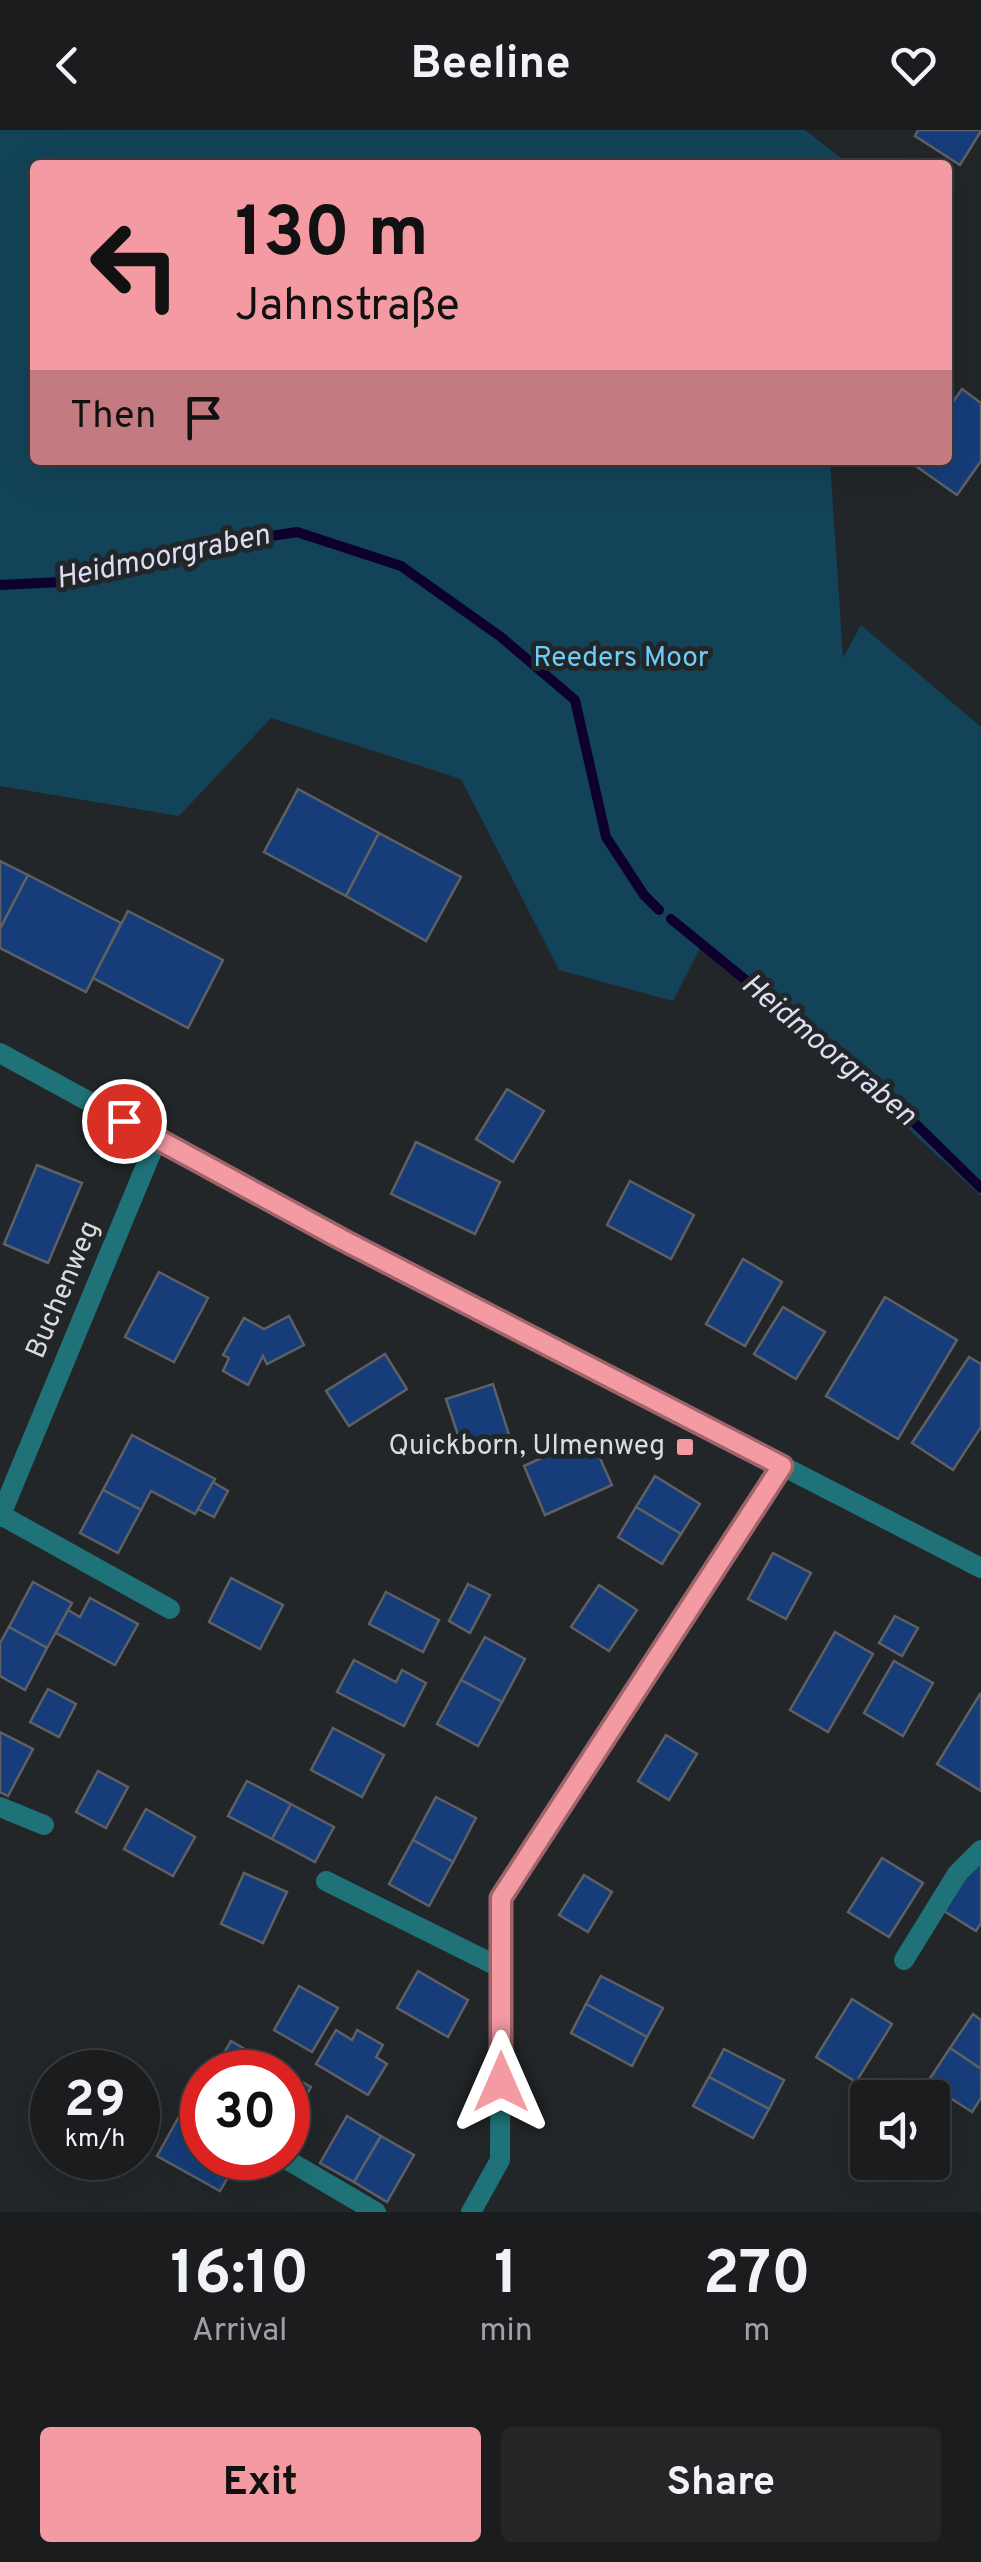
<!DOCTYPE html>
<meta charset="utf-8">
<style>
body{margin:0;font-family:Overpass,sans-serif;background:#232527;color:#f1f3f6;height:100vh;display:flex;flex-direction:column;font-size:38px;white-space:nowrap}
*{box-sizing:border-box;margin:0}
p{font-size:32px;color:#9fa1a4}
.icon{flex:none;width:55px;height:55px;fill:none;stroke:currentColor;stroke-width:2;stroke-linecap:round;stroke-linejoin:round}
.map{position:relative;height:2082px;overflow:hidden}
.sheet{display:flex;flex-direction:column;background:#1a1c1e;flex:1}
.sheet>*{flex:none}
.guide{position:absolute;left:30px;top:30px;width:922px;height:305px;border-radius:10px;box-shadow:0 10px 40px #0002,0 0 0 2px #383a3c;background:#f49aa2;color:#111;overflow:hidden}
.tools{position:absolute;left:850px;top:1950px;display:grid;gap:20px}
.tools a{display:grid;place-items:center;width:100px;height:100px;border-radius:10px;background:#1a1c1e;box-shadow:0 10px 40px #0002,0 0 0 2px #383a3c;font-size:50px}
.speed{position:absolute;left:30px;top:1920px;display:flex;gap:20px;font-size:50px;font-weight:700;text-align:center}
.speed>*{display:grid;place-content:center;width:130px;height:130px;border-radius:50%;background:#1a1c1e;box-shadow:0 10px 40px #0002,0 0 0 2px #383a3c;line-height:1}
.speed small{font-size:25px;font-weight:400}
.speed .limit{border:15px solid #d22;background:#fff;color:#111}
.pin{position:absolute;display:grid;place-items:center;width:85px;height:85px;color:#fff;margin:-42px;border:5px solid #fff;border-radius:50%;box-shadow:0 2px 10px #0007}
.me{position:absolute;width:110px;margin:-55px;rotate:0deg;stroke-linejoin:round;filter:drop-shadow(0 0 8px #0008)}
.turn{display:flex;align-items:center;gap:35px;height:210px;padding:0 40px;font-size:45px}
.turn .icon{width:130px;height:130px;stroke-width:2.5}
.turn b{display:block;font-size:70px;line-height:85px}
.then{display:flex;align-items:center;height:95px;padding:0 40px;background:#0003;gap:20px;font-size:38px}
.eta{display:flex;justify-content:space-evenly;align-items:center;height:170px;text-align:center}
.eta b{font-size:60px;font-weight:700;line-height:70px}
.action{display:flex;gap:20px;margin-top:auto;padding:20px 40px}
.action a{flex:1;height:115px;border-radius:10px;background:#f49aa2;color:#111;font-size:40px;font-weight:700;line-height:115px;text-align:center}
.action a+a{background:#232527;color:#f1f3f6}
header{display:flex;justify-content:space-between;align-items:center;height:130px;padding:0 40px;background:#1a1c1e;font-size:45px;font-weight:700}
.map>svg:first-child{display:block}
.green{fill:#134358}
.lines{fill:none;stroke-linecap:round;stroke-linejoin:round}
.stream{stroke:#0d002e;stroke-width:10}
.building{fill:#163d79;stroke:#5e6064;stroke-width:2.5}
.lane{stroke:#1f7378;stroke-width:20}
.street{stroke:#1f7378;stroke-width:20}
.route-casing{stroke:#9f6469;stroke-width:25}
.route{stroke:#f49aa2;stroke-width:18}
.poi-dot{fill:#f49aa2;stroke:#222628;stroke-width:4}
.labels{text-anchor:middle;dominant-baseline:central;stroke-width:10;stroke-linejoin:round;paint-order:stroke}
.park-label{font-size:28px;fill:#6acdfa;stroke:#222628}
.street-label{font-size:28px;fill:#daddde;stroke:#222628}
.poi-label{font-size:28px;fill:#daddde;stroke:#222628;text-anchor:end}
.water-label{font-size:30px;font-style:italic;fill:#dddcf1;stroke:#222628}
</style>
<header><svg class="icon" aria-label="back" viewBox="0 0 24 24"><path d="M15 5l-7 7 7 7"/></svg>Beeline<svg class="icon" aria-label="heart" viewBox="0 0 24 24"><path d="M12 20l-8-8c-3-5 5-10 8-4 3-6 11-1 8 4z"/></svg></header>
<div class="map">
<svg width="981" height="2082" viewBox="0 0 981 2082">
<rect width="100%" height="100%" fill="#222628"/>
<path class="green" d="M0 0H805L850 35H35V330H830L843 528 861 495 981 597V1066L704 810 673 871 559 840 461 649 271 588 179 686 0 656Z"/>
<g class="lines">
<g class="stream">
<path d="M0 455 80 451 186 419 297 402 401 436 501 507 575 570 606 707 644 765 659 780"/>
<path d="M671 789 885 964 981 1058"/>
</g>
</g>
<g class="building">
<path d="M918 0H981V1L960 35 915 6Z"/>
<path d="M962 259 981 273V331L957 365 910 332 948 330V279Z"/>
<path d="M298 659 379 703 346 766 264 722Z"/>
<path d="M379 703 461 747 426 811 346 766Z"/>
<path d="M0 731 28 745 0 799Z"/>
<path d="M28 745 121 793 86 862 0 818V799Z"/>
<path d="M128 781 223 830 188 898 93 848Z"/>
<path d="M507 959 544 981 513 1032 476 1009Z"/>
<path d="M416 1012 500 1052 475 1104 391 1064Z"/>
<path d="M37 1035 82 1053 48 1133 4 1114Z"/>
<path d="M630 1051 694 1085 671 1129 607 1095Z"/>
<path d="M743 1129 782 1152 745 1216 706 1194Z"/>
<path d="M159 1142 208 1168 174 1232 125 1207Z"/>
<path d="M885 1167 957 1210 898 1309 826 1266Z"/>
<path d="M783 1177 825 1202 796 1249 754 1224Z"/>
<path d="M289 1186 304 1215 267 1234 263 1226 248 1255 223 1241 229 1228 223 1225 244 1188 264 1199Z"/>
<path d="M385 1224 407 1259 349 1296 326 1261Z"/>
<path d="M969 1227 981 1234V1297L953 1340 912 1313Z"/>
<path d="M493 1254 509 1305 463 1320 446 1269Z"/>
<path d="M132 1305 215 1349 195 1384 151 1361 141 1380 103 1360Z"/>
<path d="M590 1306 612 1355 545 1385 524 1336Z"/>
<path d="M655 1346 700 1374 681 1404 636 1377Z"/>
<path d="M213 1352 228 1361 214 1387 198 1379Z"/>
<path d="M103 1360 141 1380 118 1423 80 1403Z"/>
<path d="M636 1377 681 1404 662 1434 618 1407Z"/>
<path d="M773 1423 811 1443 786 1489 748 1469Z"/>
<path d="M231 1448 283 1475 260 1519 209 1492Z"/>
<path d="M33 1452 72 1473 47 1518 9 1497Z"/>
<path d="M468 1454 490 1465 470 1503 449 1491Z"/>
<path d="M599 1455 637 1480 609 1521 571 1497Z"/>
<path d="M386 1462 439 1490 423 1522 369 1494Z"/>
<path d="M90 1468 138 1494 115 1535 56 1503 68 1480 80 1487Z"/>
<path d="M895 1486 918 1498 902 1526 879 1513Z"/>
<path d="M9 1497 47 1518 25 1560 0 1546V1513Z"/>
<path d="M835 1502 873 1524 828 1602 790 1580Z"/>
<path d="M485 1507 525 1529 502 1572 461 1550Z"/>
<path d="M354 1530 396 1552 402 1540 426 1553 404 1596 337 1562Z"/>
<path d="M894 1531 933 1553 903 1606 864 1583Z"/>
<path d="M461 1550 502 1572 478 1616 437 1594Z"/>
<path d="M48 1559 76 1574 59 1607 30 1592Z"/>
<path d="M980 1564 981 1565V1661L937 1634Z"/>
<path d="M333 1598 384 1625 362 1667 311 1640Z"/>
<path d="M0 1602 33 1619 8 1666 0 1662Z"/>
<path d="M666 1605 697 1624 669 1670 638 1651Z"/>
<path d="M98 1641 128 1657 106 1698 76 1682Z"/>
<path d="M247 1651 291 1674 272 1709 228 1686Z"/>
<path d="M436 1667 476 1688 453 1732 413 1710Z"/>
<path d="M291 1674 334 1697 315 1732 272 1709Z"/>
<path d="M146 1679 195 1707 173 1746 124 1719Z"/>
<path d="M413 1710 453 1732 429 1776 389 1754Z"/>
<path d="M882 1728 923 1753 889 1807 848 1782Z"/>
<path d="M977 1729 981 1731V1793L976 1801 944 1781Z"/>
<path d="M244 1743 287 1762 263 1813 221 1794Z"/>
<path d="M584 1745 612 1762 588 1802 559 1785Z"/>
<path d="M418 1841 468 1870 448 1907 397 1878Z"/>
<path d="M601 1846 663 1878 647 1907 586 1874Z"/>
<path d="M299 1856 338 1878 312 1922 274 1900Z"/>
<path d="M852 1869 892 1894 856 1952 816 1927Z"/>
<path d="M586 1874 647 1907 632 1936 571 1903Z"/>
<path d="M973 1884 981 1890V1939L950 1918Z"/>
<path d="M336 1900 352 1910 357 1900 383 1915 376 1927 387 1934 368 1965 316 1934Z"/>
<path d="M231 1911 285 1942H213Z"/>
<path d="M950 1918 981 1939V1968L972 1982 927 1953Z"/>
<path d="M724 1919 784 1950 769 1979 709 1947Z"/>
<path d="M288 1944 311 1957 288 1999Z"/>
<path d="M709 1947 769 1979 753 2008 693 1976Z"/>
<path d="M186 1974 202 1983V2028H239L220 2061 157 2026Z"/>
<path d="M347 1986 381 2006 354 2052 320 2033Z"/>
<path d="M381 2006 414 2025 387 2072 354 2052Z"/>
</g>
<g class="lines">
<g class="lane">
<path d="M1 1385 170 1479"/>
<path d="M0 1677 44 1695"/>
<path d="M326 1751 501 1838"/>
<path d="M904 1830 957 1744 981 1720"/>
<path d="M284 2028 376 2082"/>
</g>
<g class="street">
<path d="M0 923 343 1110 981 1438"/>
<path d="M0 1387 157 1009"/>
<path d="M471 2082 500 2030 501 1768 781 1336"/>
</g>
</g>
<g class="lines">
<defs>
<path id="route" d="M124 991 343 1110 782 1336 501 1768V1952"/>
</defs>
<use href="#route" class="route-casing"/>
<use href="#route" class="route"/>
</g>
<rect class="poi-dot" x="675" y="1307" width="20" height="20" rx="5"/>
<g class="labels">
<g class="park-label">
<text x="621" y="529">Reeders Moor</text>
</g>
<g class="street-label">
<text transform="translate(64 1160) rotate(-67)">Buchenweg</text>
</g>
<g class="poi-label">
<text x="665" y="1317">Quickborn, Ulmenweg</text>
</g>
<g class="water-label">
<text transform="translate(163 428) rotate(-12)">Heidmoorgraben</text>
<text transform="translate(828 921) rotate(40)">Heidmoorgraben</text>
</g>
</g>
</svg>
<div class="tools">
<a><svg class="icon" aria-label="sound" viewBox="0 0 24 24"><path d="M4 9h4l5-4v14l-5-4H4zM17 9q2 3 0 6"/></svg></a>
</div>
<div class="speed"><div>29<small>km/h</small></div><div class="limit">30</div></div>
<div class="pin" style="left:124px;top:991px;background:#d93025"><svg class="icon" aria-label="arrive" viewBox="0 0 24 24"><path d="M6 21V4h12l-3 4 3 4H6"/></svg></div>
<svg class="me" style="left:501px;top:1952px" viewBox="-20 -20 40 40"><path d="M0-17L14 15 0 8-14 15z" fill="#f49aa2" stroke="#fff" stroke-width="4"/></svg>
<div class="guide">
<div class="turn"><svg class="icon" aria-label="left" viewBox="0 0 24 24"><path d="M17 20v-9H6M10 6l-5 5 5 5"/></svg><div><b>130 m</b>Jahnstraße</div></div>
<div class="then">Then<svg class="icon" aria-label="arrive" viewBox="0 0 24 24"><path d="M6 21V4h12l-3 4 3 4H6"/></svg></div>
</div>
</div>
<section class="sheet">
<div class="eta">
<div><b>16:10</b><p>Arrival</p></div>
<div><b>1</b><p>min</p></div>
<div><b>270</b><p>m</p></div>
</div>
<div class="action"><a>Exit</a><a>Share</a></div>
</section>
